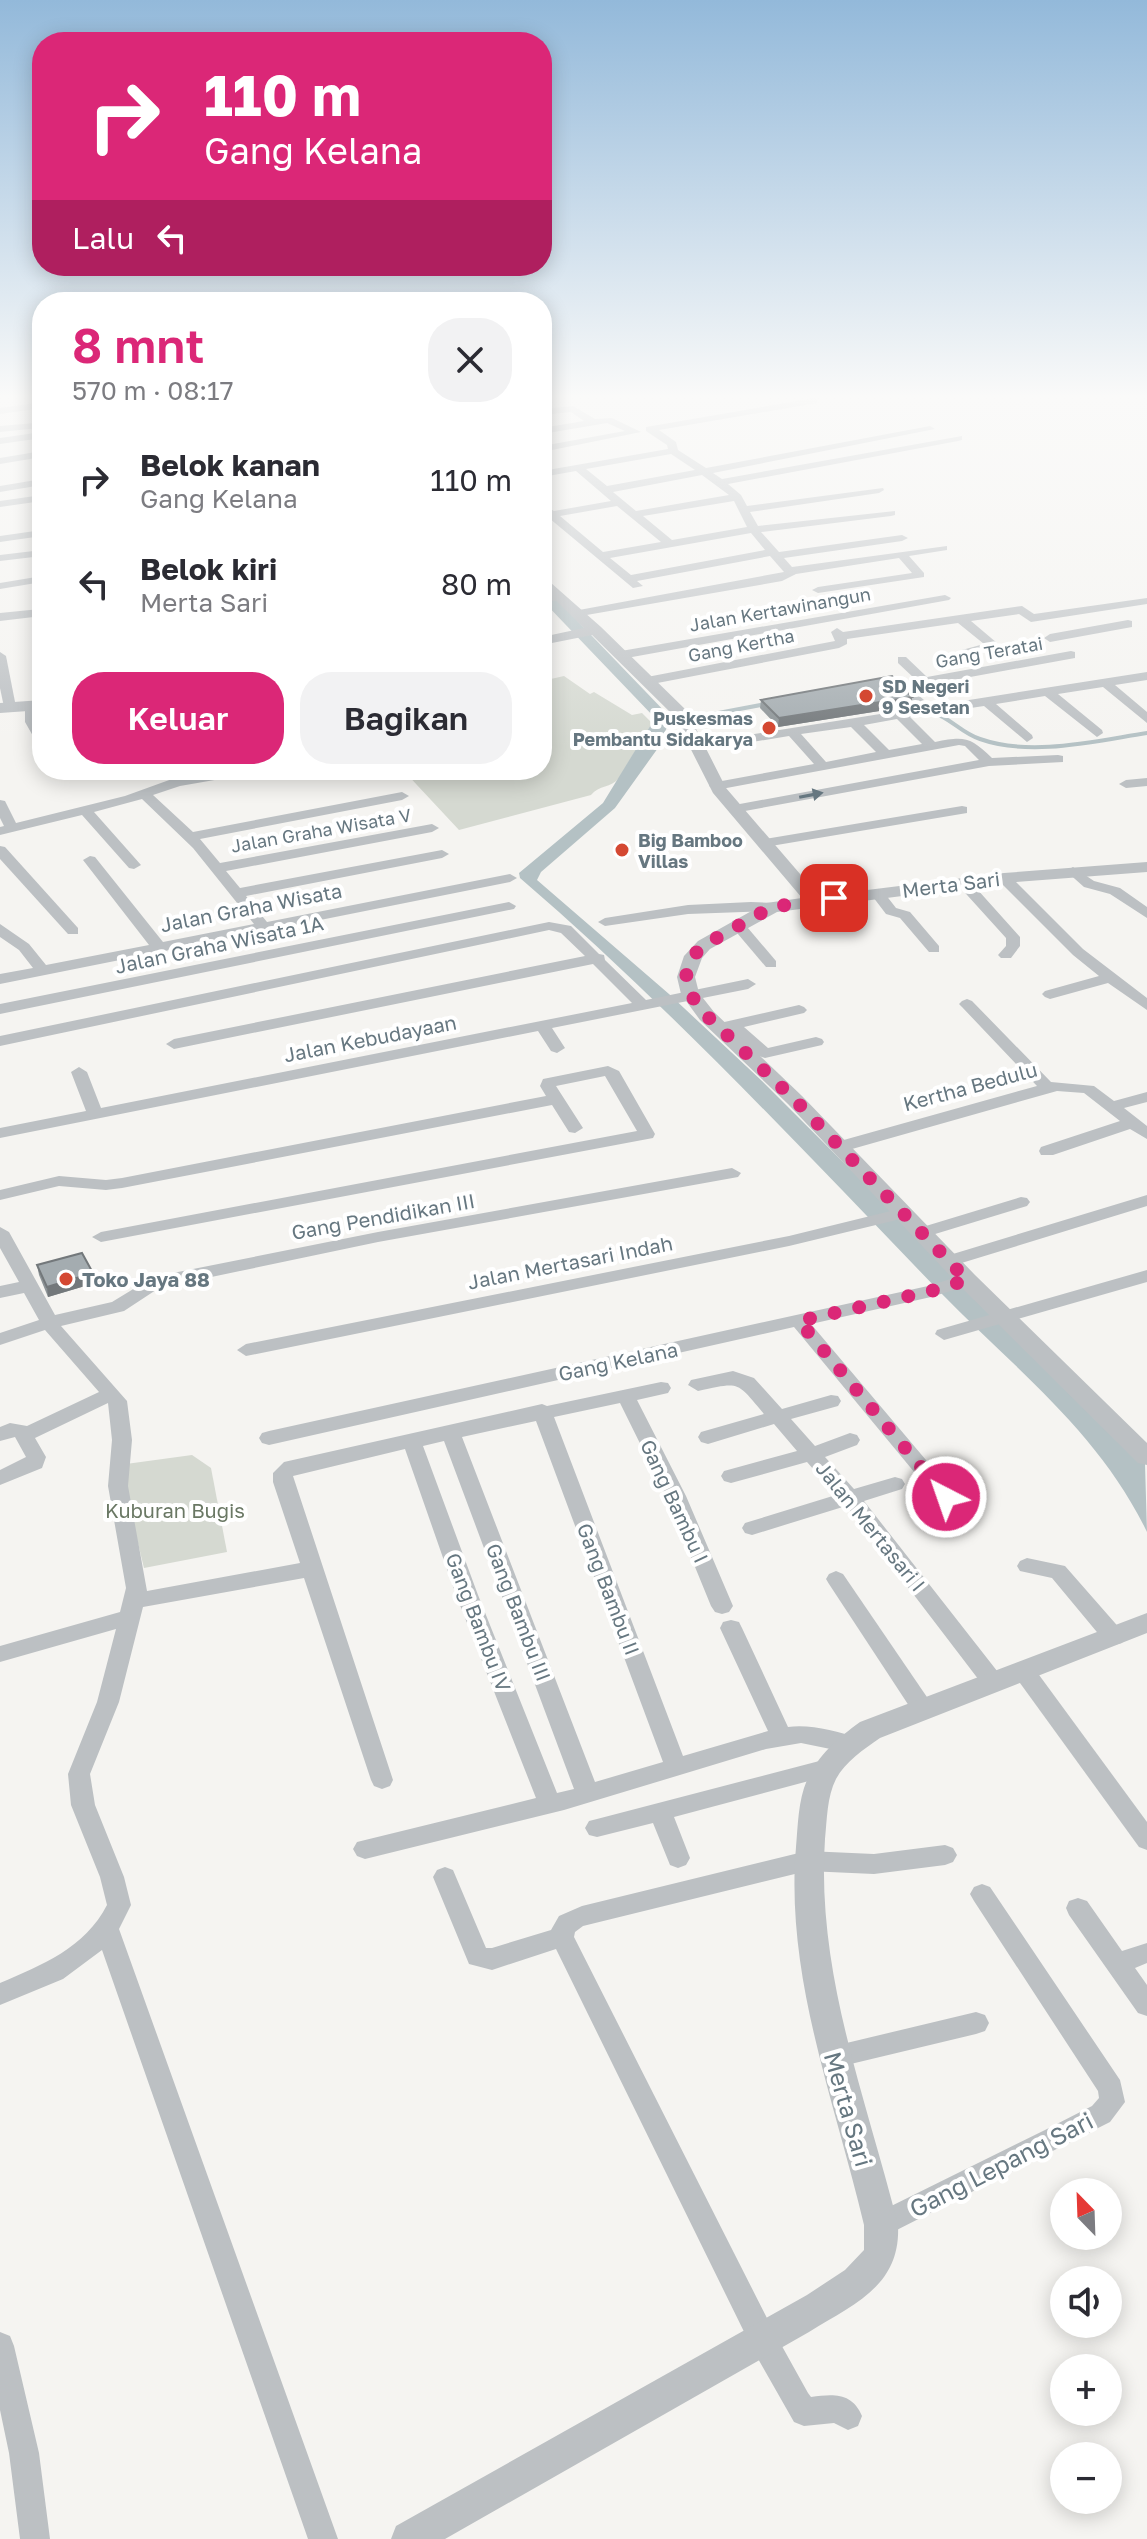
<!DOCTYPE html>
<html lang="id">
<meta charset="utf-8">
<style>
body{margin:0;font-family:"Golos Text",sans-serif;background:#f2f2f3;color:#2b2b33;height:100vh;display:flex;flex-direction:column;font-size:30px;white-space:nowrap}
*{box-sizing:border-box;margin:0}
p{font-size:26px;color:#7c7c81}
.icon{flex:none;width:44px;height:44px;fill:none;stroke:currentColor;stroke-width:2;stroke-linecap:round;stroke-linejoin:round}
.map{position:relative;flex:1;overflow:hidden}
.details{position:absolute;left:32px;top:292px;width:520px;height:488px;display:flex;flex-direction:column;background:#fff;border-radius:32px;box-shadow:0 4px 20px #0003}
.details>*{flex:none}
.guide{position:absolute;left:32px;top:32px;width:520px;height:244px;border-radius:32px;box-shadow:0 4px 20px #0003;background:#db2777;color:#fff;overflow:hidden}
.needle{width:52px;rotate:337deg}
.controls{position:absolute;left:1050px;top:2178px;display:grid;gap:16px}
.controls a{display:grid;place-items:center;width:72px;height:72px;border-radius:50%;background:#fff;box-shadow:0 4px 20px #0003;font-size:40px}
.pin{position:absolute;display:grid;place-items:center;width:68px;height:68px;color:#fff;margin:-34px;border-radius:16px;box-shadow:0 4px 12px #0006}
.me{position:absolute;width:88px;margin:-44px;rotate:319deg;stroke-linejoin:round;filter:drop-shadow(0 0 6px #0008)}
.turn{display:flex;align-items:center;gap:28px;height:168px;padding:0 40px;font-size:36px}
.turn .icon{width:104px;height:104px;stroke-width:2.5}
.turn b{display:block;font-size:56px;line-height:68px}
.then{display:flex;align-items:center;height:76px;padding:0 40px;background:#0003;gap:16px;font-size:30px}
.round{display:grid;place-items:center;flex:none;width:84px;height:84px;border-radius:32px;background:#f2f2f3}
.headline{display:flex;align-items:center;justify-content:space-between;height:136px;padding:0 40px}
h1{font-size:48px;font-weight:600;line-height:60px;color:#db2777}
.button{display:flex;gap:16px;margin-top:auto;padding:16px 40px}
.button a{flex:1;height:92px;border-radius:32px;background:#db2777;color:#fff;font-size:32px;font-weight:600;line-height:92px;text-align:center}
.button a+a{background:#f2f2f3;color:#2b2b33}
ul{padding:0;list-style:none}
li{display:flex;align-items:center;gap:24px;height:104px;padding:0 40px}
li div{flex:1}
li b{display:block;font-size:30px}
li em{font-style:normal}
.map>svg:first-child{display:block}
.green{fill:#d5d9d1}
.water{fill:#b4c1c4}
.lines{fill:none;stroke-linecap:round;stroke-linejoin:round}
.stream{stroke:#b4c1c4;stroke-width:4}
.minor{fill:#bcc0c3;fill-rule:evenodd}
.tertiary{fill:#bcc0c3;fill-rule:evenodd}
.wall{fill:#8d9497}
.shaded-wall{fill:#73787b}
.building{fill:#a4acb0;stroke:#73787b;stroke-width:2}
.oneway{fill:#667780}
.route{stroke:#db2777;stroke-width:14;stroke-dasharray:0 25.2}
.poi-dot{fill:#d44832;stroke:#fff;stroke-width:3}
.labels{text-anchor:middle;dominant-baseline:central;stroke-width:8;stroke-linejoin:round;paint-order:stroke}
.far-street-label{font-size:18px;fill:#667780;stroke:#fff}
.far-poi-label{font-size:18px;font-weight:bold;fill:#667780;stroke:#fff;text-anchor:start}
.street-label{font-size:20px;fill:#667780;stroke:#fff}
.poi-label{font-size:20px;font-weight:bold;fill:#667780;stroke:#fff;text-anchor:start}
.park-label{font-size:20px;fill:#6a7864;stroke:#fff}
.near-street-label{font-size:24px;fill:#667780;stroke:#fff}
</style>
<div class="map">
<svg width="1147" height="2539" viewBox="0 0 1147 2539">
<rect width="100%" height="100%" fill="#f5f4f1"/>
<g class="green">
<path d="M564 676 590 694 594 692 632 715 642 713 652 723 619 778C611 788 599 785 591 795L459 830 403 770H542V681Z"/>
<path d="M192 1455 211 1468 227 1552 144 1568 125 1490 126 1464Z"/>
</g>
<path class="water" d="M542 584 671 718 658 748 615 808 541 872 537 880 669 994 762 1081 1145 1464 1147 1532C1099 1432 1015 1369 939 1291 803 1150 669 1006 520 878L519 873 603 803 655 718 542 600Z"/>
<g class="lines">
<g class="stream">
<path d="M931 712C950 717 961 733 980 739 1031 757 1095 741 1147 733"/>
<path d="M692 718 766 704"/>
</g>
<g class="minor">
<path d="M814 398 817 399V403L659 430 676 442 678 450 706 468 930 426 935 429 713 473 722 479 962 436V440L958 441 728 484 741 495 747 506 883 488 884 490 879 493 750 512 758 526 895 511V515L891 516 761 532 779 552 902 535 908 538 902 541 784 558 792 567 947 546V550L909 556 924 573V577L818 593 812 590 818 587 912 573 899 558 796 574 782 581 575 617 573 614 579 610 784 572 770 556 637 581 643 586 633 588 549 518 542 519V504L554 511 611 501 576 471 542 477V471L668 449 667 445 646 431V427ZM671 454 695 470 607 486 586 469ZM702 475 729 495 636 511 613 492ZM734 501 747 527 672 540 643 516ZM617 506 661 542 603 552 560 516ZM751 533 765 550 631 575 610 558Z"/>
<path d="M42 402V408L0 414V408Z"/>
<path d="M573 406 595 419 612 418 641 432 542 452V446L625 431 607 423 542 434V428L584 421 571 412 542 415V409Z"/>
<path d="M35 423 40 426 39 428 0 432V426Z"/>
<path d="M42 432V438L0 444V438Z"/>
<path d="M42 451V457L0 464V458Z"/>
<path d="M42 479V485L0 492V486Z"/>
<path d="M42 495V501L0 507V501Z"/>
<path d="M42 530V536L0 542V536Z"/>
<path d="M42 550V556L0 561V555Z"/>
<path d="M42 576V582L0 589V583Z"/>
<path d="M560 594 564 595V599L542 603V597Z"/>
<path d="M945 595 951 598 949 600 621 659 615 655 621 651Z"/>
<path d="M1147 598V604L1031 622 1019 614 971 621 997 643 993 649 966 657 962 656V650L984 644 958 623 847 639V644L839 648 647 685 641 681 647 677 835 641 831 632 837 628 843 632 1022 606 1034 614Z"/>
<path d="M40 609 42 616 0 621V613Z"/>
<path d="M1128 620 1132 621V627L1050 642 1044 638 1050 634Z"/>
<path d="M1071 651 1075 652V658L910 688 931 706 1147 672V680L1115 685 1147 712V723L1103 687 1058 694 1102 730 1103 733 1097 737 1045 696 996 704 1032 735 1033 738 1027 742 984 706 910 717 935 742C965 736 970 737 992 758L1058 755 1063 756V762L989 766 734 813 729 812V806L979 760 965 746 959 745 716 790 709 786 711 783 814 764 789 736 697 751 690 747 697 743 918 708 894 686 915 679 898 663V657H906L927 677ZM897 719 922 744 889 750 864 725ZM851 727 876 752 826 762 801 734Z"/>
<path d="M0 652 6 656 16 707 10 711 4 707 0 688Z"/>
<path d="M25 703 35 706C37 720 42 730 42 744L37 743 25 722Z"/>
<path d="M225 770H256L249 774 180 786 153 795 193 832 402 792 409 796 402 800 200 839 220 863 432 824 439 828 432 832 226 871 240 888 442 850 449 854 442 858 246 896 267 922 510 874 517 878 510 882 0 984V974L33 968 19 950 0 937V924L29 944 46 965 149 945 83 860 90 856 95 857 163 942 254 924 193 848 142 799 94 812 141 865 134 869 129 868 82 815 0 835V827L4 826 0 818V800L5 801 16 823 125 796 172 779Z"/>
<path d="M1147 778V786L1126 788 1119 784 1126 780Z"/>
<path d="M962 806 967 807V813L765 847 758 843 765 839Z"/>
<path d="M0 846 5 847 78 928V934H68L0 859Z"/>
<path d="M1073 867 1094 881 1120 888 1147 907V918L1110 894 1084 887 1066 871Z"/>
<path d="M1004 874 1009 875 1083 949 1147 998V1010L1108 983 1050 999 1045 997 1042 994 1045 991 1099 976 1073 955 999 881V875Z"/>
<path d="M963 878 968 879 1020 937V946L1011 958H1001L998 955 1006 946V938L958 885V879Z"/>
<path d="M877 889 882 890 896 908 910 912 939 946V952H929L900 918 886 914 870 893Z"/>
<path d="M509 902 516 906 514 909 0 1014V1004Z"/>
<path d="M751 902 772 903 779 907 772 911 688 914 605 926 598 922 605 918 688 905Z"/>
<path d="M737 920 742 921 776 961V967H766L732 927V921Z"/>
<path d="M549 922 571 926 599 954 604 955 605 960 646 1000 748 979 756 984 748 989 552 1028 565 1048 557 1053 551 1051 538 1031 0 1138V1128L86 1111 71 1072 79 1067 87 1072 101 1108 632 1003 593 964 174 1049 166 1044 174 1039 585 956 561 933 549 930 0 1046V1036Z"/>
<path d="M967 999 972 1001 1051 1082 1094 1086 1114 1101 1147 1092V1102L1124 1108 1147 1126V1139L1130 1129 1053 1155H1041L1039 1151 1041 1147 1120 1121 1084 1093 1057 1091 845 1151H833L831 1147 833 1143 1037 1086 962 1007 959 1004 962 1001Z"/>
<path d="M799 1005 804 1007 807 1010 804 1013 744 1027 768 1048 816 1037 822 1039 824 1042 822 1045 765 1058 759 1056 729 1030 720 1029 718 1026 720 1023Z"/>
<path d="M608 1066 619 1071 655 1134 653 1138 101 1242 92 1237 101 1232 637 1131 605 1076 556 1086 583 1128 575 1133 569 1132 552 1105 122 1188 106 1190 59 1186 0 1200V1190L59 1176 106 1180 122 1178 546 1096 540 1086 543 1079Z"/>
<path d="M732 1168 741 1173 738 1177 378 1242 159 1288 124 1311 61 1326 127 1401 132 1440 128 1486 147 1591 300 1563 273 1482V1473L284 1462 542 1404 547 1406 661 1382 668 1383 671 1388 668 1393 637 1400 686 1496 733 1606 729 1612 722 1614 715 1612 711 1606 666 1496 620 1403 554 1417 683 1756 768 1731 720 1628 723 1622 731 1620 739 1622 742 1628 788 1727C810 1724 837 1731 858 1738L861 1744 858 1750 850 1753 801 1743 766 1749 564 1810 365 1859 357 1856 353 1849 357 1842 536 1798 456 1595 405 1449 293 1476 393 1780 390 1786 382 1789 374 1786 371 1780 304 1578 143 1607 119 1702 90 1774 95 1805 124 1877 131 1905 119 1929 338 2539H308L102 1950 63 1979 0 2005V1983C42 1965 85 1948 107 1905L100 1877 71 1805 68 1774 97 1702 116 1629 0 1662V1646L120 1612 126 1588 108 1486 112 1440 108 1403 35 1438 46 1457 42 1468 0 1485V1470L26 1457 15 1437 0 1441V1427L10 1423 27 1426 99 1392 45 1330 0 1345V1333L39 1320 24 1293 0 1298V1286L19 1282 0 1248V1227L9 1232 55 1315 112 1302 153 1277 378 1232ZM536 1421 663 1762 595 1782 462 1437ZM444 1441 574 1789 557 1793 478 1595 423 1446Z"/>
<path d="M1147 1195V1206L955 1265 949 1267 940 1261 943 1257Z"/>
<path d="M1021 1197 1027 1198 1030 1202 1027 1206 922 1238 913 1233 916 1229Z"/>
<path d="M903 1208 912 1213 909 1217 789 1246 246 1356 237 1350 246 1344 789 1236Z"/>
<path d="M1147 1270V1282L944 1340 935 1334 937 1330Z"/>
<path d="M967 1274 976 1280 973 1284 931 1297 811 1324 953 1492 956 1497 953 1502H939L794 1327 269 1445 262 1443 259 1438 262 1433 269 1431 928 1286Z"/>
<path d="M733 1371 754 1378 782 1409 831 1395 838 1396 841 1401 838 1406 791 1419 815 1446 850 1433 857 1435 860 1440 857 1445 825 1457 854 1489 895 1477 902 1479 905 1484 902 1489 864 1501 1001 1676 1004 1682 1001 1688 993 1690 985 1688 846 1506 752 1535 745 1533 742 1528 745 1523 836 1495 807 1462 731 1483 724 1481 721 1476 724 1471 797 1451 774 1424 708 1444 701 1442 698 1437 701 1432 764 1414C736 1381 741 1382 698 1391L688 1385 691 1380Z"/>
<path d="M1027 1558 1065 1566 1122 1631 1125 1637 1122 1643 1114 1645 1106 1643 1052 1578 1020 1571 1017 1566 1020 1561Z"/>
<path d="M836 1571 843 1574 931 1703 934 1709 931 1715 923 1718 915 1715 829 1584 826 1579 829 1574Z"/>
<path d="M1023 1662 1031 1664 1147 1822V1850L1139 1847 1015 1676 1012 1670 1015 1664Z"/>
<path d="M827 1759 835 1762 838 1768 835 1774 674 1817 690 1858 686 1865 678 1868 670 1865 653 1823 597 1837 589 1835 585 1828 589 1821 597 1819Z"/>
<path d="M945 1845 953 1848 957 1855 953 1862 945 1865 874 1874 807 1871 583 1926 575 1932 574 1937 773 2330 808 2393 811 2397C833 2394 852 2392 862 2416L858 2426 848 2430 834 2423 804 2426 794 2422 753 2350 556 1949 492 1970 469 1964 433 1877 437 1870 445 1867 453 1870 486 1948H492L551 1930 559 1916 582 1906 807 1851 874 1854Z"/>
<path d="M982 1884 990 1887 1120 2080 1125 2102 1110 2122 881 2238 871 2234 867 2225 871 2216 1045 2130 1092 2106 1099 2098 1098 2091 974 1901 970 1894 974 1887Z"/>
<path d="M1078 1898 1087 1901 1122 1951 1147 1943V1963L1135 1968 1147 1985V2016L1138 2013 1069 1915 1066 1908 1069 1901Z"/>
<path d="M976 2012 985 2015 989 2023 985 2031 976 2034 834 2068 825 2065 821 2057 825 2049 834 2046Z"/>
<path d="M0 2332 10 2336 14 2346 39 2453 50 2539H20L9 2453 0 2410Z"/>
</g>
<g class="tertiary">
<path d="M542 575 601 627 687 711 726 788 819 896 1004 873 1147 862V872L1004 883 777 912 710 949 702 958 695 977 699 993 714 1012 802 1096 975 1275 1147 1443V1465L1138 1463 959 1285 788 1104 700 1020 681 994 677 977 684 956 698 941 766 903 802 898 713 793 674 716 592 635 542 645V637L584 628 542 587Z"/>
<path d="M42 700V710L0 713V703Z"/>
<path d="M1147 1613V1633L880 1738C864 1749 845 1762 836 1779 827 1796 827 1820 825 1839 816 1973 866 2097 898 2225 901 2286 854 2304 809 2332L445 2539H391L396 2526 807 2295 845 2270 864 2250V2225C835 2101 785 1977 796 1847 798 1825 798 1801 807 1780 818 1755 838 1738 860 1722Z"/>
</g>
</g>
<g class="wall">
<path d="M912 697 911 706 778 727 760 708 761 700Z"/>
<path d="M37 1265 95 1283 48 1297 39 1275Z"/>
</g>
<g class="shaded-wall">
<path d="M912 697 911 706 778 727 779 718Z"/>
<path d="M93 1273 95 1283 48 1297 47 1287Z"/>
</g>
<g class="building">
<path d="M892 676 912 697 779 718 761 700Z"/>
<path d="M82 1253 93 1273 47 1287 37 1265Z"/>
</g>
<defs><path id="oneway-solid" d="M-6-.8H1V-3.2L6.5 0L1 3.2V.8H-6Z" transform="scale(2)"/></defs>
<use class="oneway" href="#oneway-solid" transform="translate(811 795) rotate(-11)"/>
<linearGradient id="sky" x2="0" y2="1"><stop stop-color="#93b9da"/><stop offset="0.53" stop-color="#fafaf9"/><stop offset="1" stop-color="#fafaf9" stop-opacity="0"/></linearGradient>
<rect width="1147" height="749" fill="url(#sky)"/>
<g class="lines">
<path class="route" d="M834 898 772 907 704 945 693 956 688 967 686 977 690 994 707 1016 795 1100 967 1280 931 1291 799 1321 946 1497"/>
</g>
<g class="poi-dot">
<circle cx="866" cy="696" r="8"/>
<circle cx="769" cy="728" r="8"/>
<circle cx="622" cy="850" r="8"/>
<circle cx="66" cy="1279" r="8"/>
</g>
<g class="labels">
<g class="far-street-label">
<text transform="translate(780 609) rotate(-10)">Jalan Kertawinangun</text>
<text transform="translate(741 645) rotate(-11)">Gang Kertha</text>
<text transform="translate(989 652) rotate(-10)">Gang Teratai</text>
<text transform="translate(321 830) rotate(-10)">Jalan Graha Wisata V</text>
</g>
<g class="far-poi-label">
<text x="882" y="686">SD Negeri<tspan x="882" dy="21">9 Sesetan</tspan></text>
<text x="753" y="718" text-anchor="end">Puskesmas<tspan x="753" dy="21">Pembantu Sidakarya</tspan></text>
<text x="638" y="840">Big Bamboo<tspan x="638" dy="21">Villas</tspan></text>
</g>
<g class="street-label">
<text transform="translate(951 884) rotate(-7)">Merta Sari</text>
<text transform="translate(251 907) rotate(-11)">Jalan Graha Wisata</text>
<text transform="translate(219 944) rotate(-12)">Jalan Graha Wisata 1A</text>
<text transform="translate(370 1038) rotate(-11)">Jalan Kebudayaan</text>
<text transform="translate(970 1086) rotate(-15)">Kertha Bedulu</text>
<text transform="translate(383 1216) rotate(-10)">Gang Pendidikan III</text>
<text transform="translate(570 1262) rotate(-11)">Jalan Mertasari Indah</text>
<text transform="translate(618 1361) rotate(-12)">Gang Kelana</text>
<text transform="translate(675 1501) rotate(65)">Gang Bambu I</text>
<text transform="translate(871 1526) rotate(51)">Jalan Mertasari I</text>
<text transform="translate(609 1589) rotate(69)">Gang Bambu II</text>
<text transform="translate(519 1612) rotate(69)">Gang Bambu III</text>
<text transform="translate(479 1622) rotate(69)">Gang Bambu IV</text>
</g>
<g class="poi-label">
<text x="82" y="1279">Toko Jaya 88</text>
</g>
<g class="park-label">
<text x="175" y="1510">Kuburan Bugis</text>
</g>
<g class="near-street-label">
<text transform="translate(849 2109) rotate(74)">Merta Sari</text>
<text transform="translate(1001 2164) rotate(-27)">Gang Lepang Sari</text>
</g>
</g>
</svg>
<div class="controls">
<a><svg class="needle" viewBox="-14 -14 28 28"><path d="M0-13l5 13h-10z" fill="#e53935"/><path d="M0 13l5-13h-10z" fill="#7c7c81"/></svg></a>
<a><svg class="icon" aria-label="sound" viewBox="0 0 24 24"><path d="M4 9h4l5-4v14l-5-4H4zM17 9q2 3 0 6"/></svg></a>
<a>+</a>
<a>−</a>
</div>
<div class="pin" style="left:834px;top:898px;background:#d93025"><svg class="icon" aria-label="arrive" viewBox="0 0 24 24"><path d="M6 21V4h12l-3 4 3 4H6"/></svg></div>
<svg class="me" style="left:946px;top:1497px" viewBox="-20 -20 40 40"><circle r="17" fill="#db2777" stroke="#fff" stroke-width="3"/><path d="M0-11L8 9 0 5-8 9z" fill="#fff"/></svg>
<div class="guide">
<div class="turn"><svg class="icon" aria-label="right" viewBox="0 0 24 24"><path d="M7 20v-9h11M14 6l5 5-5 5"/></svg><div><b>110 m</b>Gang Kelana</div></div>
<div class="then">Lalu<svg class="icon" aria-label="left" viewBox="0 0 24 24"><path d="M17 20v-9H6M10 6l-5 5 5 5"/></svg></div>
</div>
<section class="details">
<div class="headline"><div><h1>8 mnt</h1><p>570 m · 08:17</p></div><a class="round"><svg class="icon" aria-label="close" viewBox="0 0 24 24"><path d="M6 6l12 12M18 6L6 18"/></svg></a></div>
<ul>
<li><svg class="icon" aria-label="right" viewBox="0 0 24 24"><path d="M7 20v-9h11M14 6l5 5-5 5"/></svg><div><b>Belok kanan</b><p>Gang Kelana</p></div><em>110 m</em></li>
<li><svg class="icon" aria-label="left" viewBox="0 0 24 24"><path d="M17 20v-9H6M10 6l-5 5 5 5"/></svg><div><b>Belok kiri</b><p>Merta Sari</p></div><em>80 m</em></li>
</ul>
<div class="button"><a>Keluar</a><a>Bagikan</a></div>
</section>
</div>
